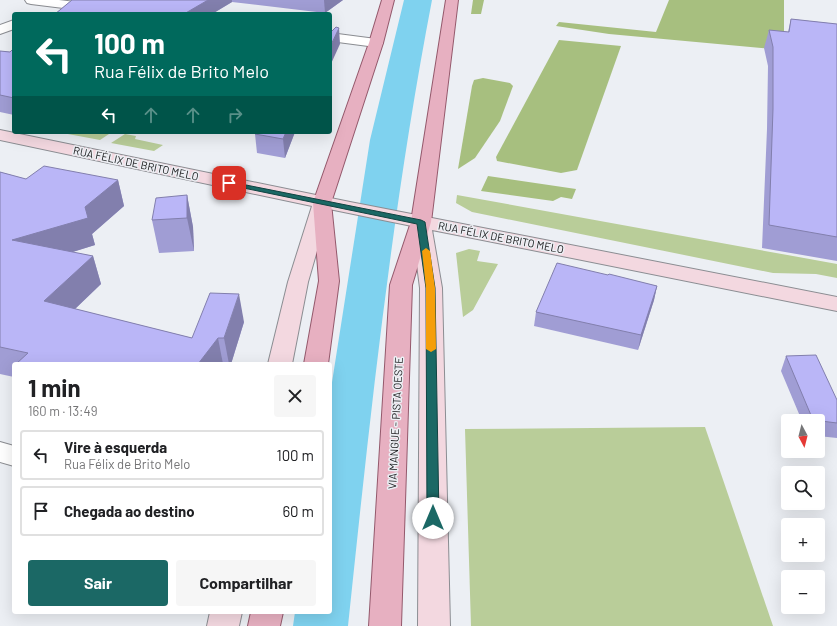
<!DOCTYPE html>
<html lang="pt">
<meta charset="utf-8">
<style>
body{margin:0;font-family:Barlow,sans-serif;background:#f6f6f6;color:#202124;height:100vh;display:flex;flex-direction:column;font-size:15px;white-space:nowrap}
*{box-sizing:border-box;margin:0}
p{font-size:13px;color:#757577}
.icon{flex:none;width:22px;height:22px;fill:none;stroke:currentColor;stroke-width:2;stroke-linecap:round;stroke-linejoin:round}
.map{position:relative;flex:1;overflow:hidden}
.details{position:absolute;left:12px;top:362px;width:320px;height:252px;display:flex;flex-direction:column;background:#fff;border-radius:4px;box-shadow:0 4px 16px #0002}
.details>*{flex:none}
.top-card{position:absolute;left:12px;top:12px;width:320px;height:122px;border-radius:4px;box-shadow:0 4px 16px #0002;background:#00695c;color:#fff;overflow:hidden}
.needle{width:26px;rotate:173deg}
.buttons{position:absolute;left:781px;top:414px;display:grid;gap:8px}
.buttons a{display:grid;place-items:center;width:44px;height:44px;border-radius:4px;background:#fff;box-shadow:0 4px 16px #0002;font-size:20px}
.pin{position:absolute;display:grid;place-items:center;width:34px;height:34px;color:#fff;margin:-17px;border-radius:8px;box-shadow:0 2px 6px #0006}
.me{position:absolute;width:44px;margin:-22px;rotate:0deg;stroke-linejoin:round;filter:drop-shadow(0 0 3px #0008)}
.turn{display:flex;align-items:center;gap:14px;height:84px;padding:0 16px;font-size:18px}
.turn .icon{width:52px;height:52px;stroke-width:2.5}
.turn b{display:block;font-size:28px;line-height:34px}
.lanes{display:flex;align-items:center;height:38px;padding:0 16px;background:#0003;justify-content:center;gap:20px;direction:ltr}
.lanes .off{opacity:.35}
.round{display:grid;place-items:center;flex:none;width:42px;height:42px;border-radius:4px;background:#f6f6f6}
.headline{display:flex;align-items:center;justify-content:space-between;height:68px;padding:0 16px}
h1{font-size:24px;font-weight:700;line-height:30px}
.cta{display:flex;gap:8px;margin-top:auto;padding:8px 16px}
.cta a{flex:1;height:46px;border-radius:4px;background:#1b6865;color:#fff;font-size:16px;font-weight:700;line-height:46px;text-align:center}
.cta a+a{background:#f6f6f6;color:#202124}
ul{padding:0;list-style:none}
li{display:flex;align-items:center;gap:12px;height:50px;margin:0 8px 6px;padding:0 8px;border:2px solid #e0e0e0;border-radius:4px}
li div{flex:1}
li b{display:block;font-size:15px}
li em{font-style:normal}
.map>svg:first-child{display:block}
.green{fill:#b9cd99}
.forest{fill:#a7bf7f}
.water{fill:#7fd2ef}
.lines{fill:none;stroke-linecap:round;stroke-linejoin:round}
.street-casing{stroke:#8b8d92;stroke-width:2}
.secondary-casing{stroke:#8b8d92;stroke-width:2}
.primary-casing{stroke:#94596c;stroke-width:2}
.street{fill:#fff;fill-rule:evenodd}
.secondary{fill:#f3d8e0;fill-rule:evenodd}
.primary{fill:#e7b0c1;fill-rule:evenodd}
.wall{fill:#a09dd4}
.shaded-wall{fill:#827fad}
.building{fill:#bab6f7;stroke:#827fad}
.route{fill:#1b6865;stroke:#124442}
.slow{fill:#f59e0b}
.labels{text-anchor:middle;dominant-baseline:central;stroke-width:3;stroke-linejoin:round;paint-order:stroke}
.street-label{font-size:11px;fill:#19191b;stroke:#eceff4}
</style>
<div class="map">
<svg width="837" height="626" viewBox="0 0 837 626">
<rect width="100%" height="100%" fill="#eceff4"/>
<g class="green">
<path d="M57 132H112L100 140Z"/>
<path d="M125 134 136 136 135 139 163 145 154 151 111 143Z"/>
<path d="M457 195 837 264V278L816 274 773 273 472 212 456 203Z"/>
<path d="M469 249 480 251 477 261 498 264 473 310 463 317 456 253Z"/>
<path d="M705 427 773 626H471L465 429Z"/>
</g>
<g class="forest">
<path d="M473 0H484L481 14H471Z"/>
<path d="M669 0H784V50L609 34 556 26 559 22 656 32Z"/>
<path d="M559 40 621 46 577 170 561 173 497 161 496 157Z"/>
<path d="M483 78 510 83 513 86 500 121 475 158 458 169 472 86 474 80Z"/>
<path d="M488 176 576 189 572 199 561 197 553 201 481 191Z"/>
</g>
<path class="water" d="M404 0H432C392 208 370 416 348 626H293L295 612H330V395L370 140Z"/>
<g class="lines">
<defs>
<g id="street">
<path d="M25 0H59L141 10 145 11 147 14H112L31 4 27 3Z"/>
<path d="M14 20V29L0 34V25Z"/>
<path d="M330 33 376 39 381 40 383 43 381 46 376 47 330 41Z"/>
<path d="M0 442 14 446V466L0 462Z"/>
</g>
<g id="secondary">
<path d="M0 130 350 202 837 297V311L432 230 442 288 450 626H418L420 288 412 226 329 209 308 282 292 364H268L288 282 312 206 0 140Z"/>
<path d="M210 612H242L239 626H207Z"/>
</g>
<g id="primary">
<path d="M382 0H394L383 43 331 203 339 281 328 364H304L319 281 313 203 369 43Z"/>
<path d="M446 0H458L431 222 412 285 401 626H369L390 285 411 222Z"/>
<path d="M251 612H283L280 626H248Z"/>
</g>
</defs>
<use href="#street" class="street-casing"/>
<use href="#secondary" class="secondary-casing"/>
<use href="#primary" class="primary-casing"/>
<use href="#street" class="street"/>
<use href="#secondary" class="secondary"/>
<use href="#primary" class="primary"/>
</g>
<g class="wall">
<path d="M72 0H343L325 13 232 2 212 14H55Z"/>
<path d="M791 19 837 24V261L762 248 767 129 768 66 764 48 769 30 788 32Z"/>
<path d="M14 48V115L0 112V51L10 52Z"/>
<path d="M256 132H295L285 158 257 153 255 134Z"/>
<path d="M0 172 26 179 118 180 124 206 92 234 95 245 72 252 93 256 101 284 75 309 192 338 244 322 231 364H14V377L0 374Z"/>
<path d="M187 195 193 227 194 251 159 253 152 220Z"/>
<path d="M608 275 657 286 654 300 638 350 534 326 536 312Z"/>
<path d="M786 356 837 400V438L818 436V421H802L781 371Z"/>
</g>
<g class="shaded-wall">
<path d="M208 0H232V2L212 14H184Z"/>
<path d="M324 0H343L325 13Z"/>
<path d="M339 28 340 44 330 66V47Z"/>
<path d="M286 132H295L285 158 283 139Z"/>
<path d="M118 180 124 206 92 234 95 245 22 268 12 240 85 207Z"/>
<path d="M187 195 193 227 194 251 187 218Z"/>
<path d="M93 256 101 284 53 330 44 301Z"/>
<path d="M657 286 654 300 638 350 641 335Z"/>
<path d="M239 294 244 322 231 364H229L224 338Z"/>
<path d="M218 338 223 364H198Z"/>
</g>
<g class="building">
<path d="M72 0H208L184 14H55Z"/>
<path d="M791 19 837 24V237L769 225 773 109V47L769 30 789 32Z"/>
<path d="M336 27 339 28 330 47V33Z"/>
<path d="M14 48V98L0 95V51L10 52Z"/>
<path d="M256 132H286L283 139 255 134Z"/>
<path d="M44 166 118 180 85 207 88 218 12 240 93 256 44 301 192 338 210 293 239 294 224 338H218L198 364H16L28 353 0 347V172L26 179Z"/>
<path d="M187 195V218L152 220 156 198Z"/>
<path d="M557 263 608 275 609 274 657 286 641 335 536 312Z"/>
<path d="M816 355 837 400V423L813 420 786 356Z"/>
</g>
<path class="route" d="M226 181 421 220 425 222 435 288 439 518 437 522 433 523 428 522 427 518 426 288 417 224 229 185 226 184Z"/>
<path class="slow" d="M426 248 430 251 435 288 436 349 431 352 426 349V288L422 251Z"/>
<g class="labels">
<g class="street-label">
<text transform="translate(136 163) rotate(12)">RUA FÉLIX DE BRITO MELO</text>
<text transform="translate(501 237) rotate(11)">RUA FÉLIX DE BRITO MELO</text>
<text transform="translate(395 423) rotate(-87)">VIA MANGUE - PISTA OESTE</text>
</g>
</g>
</svg>
<div class="buttons">
<a><svg class="needle" viewBox="-14 -14 28 28"><path d="M0-13l5 13h-10z" fill="#e53935"/><path d="M0 13l5-13h-10z" fill="#757577"/></svg></a>
<a><svg class="icon" aria-label="search" viewBox="0 0 24 24"><circle cx="10" cy="10" r="6"/><path d="M15 15l6 6"/></svg></a>
<a>+</a>
<a>−</a>
</div>
<div class="pin" style="left:229px;top:183px;background:#d93025"><svg class="icon" aria-label="arrive" viewBox="0 0 24 24"><path d="M6 21V4h12l-3 4 3 4H6"/></svg></div>
<svg class="me" style="left:433px;top:518px" viewBox="-20 -20 40 40"><circle r="19" fill="#fff"/><path d="M0-13L10 11 0 6-10 11z" fill="#1b6865"/></svg>
<div class="top-card">
<div class="turn"><svg class="icon" aria-label="left" viewBox="0 0 24 24"><path d="M17 20v-9H6M10 6l-5 5 5 5"/></svg><div><b>100 m</b>Rua Félix de Brito Melo</div></div>
<div class="lanes"><svg class="icon" aria-label="left" viewBox="0 0 24 24"><path d="M17 20v-9H6M10 6l-5 5 5 5"/></svg><svg class="icon off" aria-label="ahead" viewBox="0 0 24 24"><path d="M12 20V5M6 11l6-6 6 6"/></svg><svg class="icon off" aria-label="ahead" viewBox="0 0 24 24"><path d="M12 20V5M6 11l6-6 6 6"/></svg><svg class="icon off" aria-label="right" viewBox="0 0 24 24"><path d="M7 20v-9h11M14 6l5 5-5 5"/></svg></div>
</div>
<section class="details">
<div class="headline"><div><h1>1 min</h1><p>160 m · 13:49</p></div><a class="round"><svg class="icon" aria-label="close" viewBox="0 0 24 24"><path d="M6 6l12 12M18 6L6 18"/></svg></a></div>
<ul>
<li><svg class="icon" aria-label="left" viewBox="0 0 24 24"><path d="M17 20v-9H6M10 6l-5 5 5 5"/></svg><div><b>Vire à esquerda</b><p>Rua Félix de Brito Melo</p></div><em>100 m</em></li>
<li><svg class="icon" aria-label="arrive" viewBox="0 0 24 24"><path d="M6 21V4h12l-3 4 3 4H6"/></svg><div><b>Chegada ao destino</b></div><em>60 m</em></li>
</ul>
<div class="cta"><a>Sair</a><a>Compartilhar</a></div>
</section>
</div>
